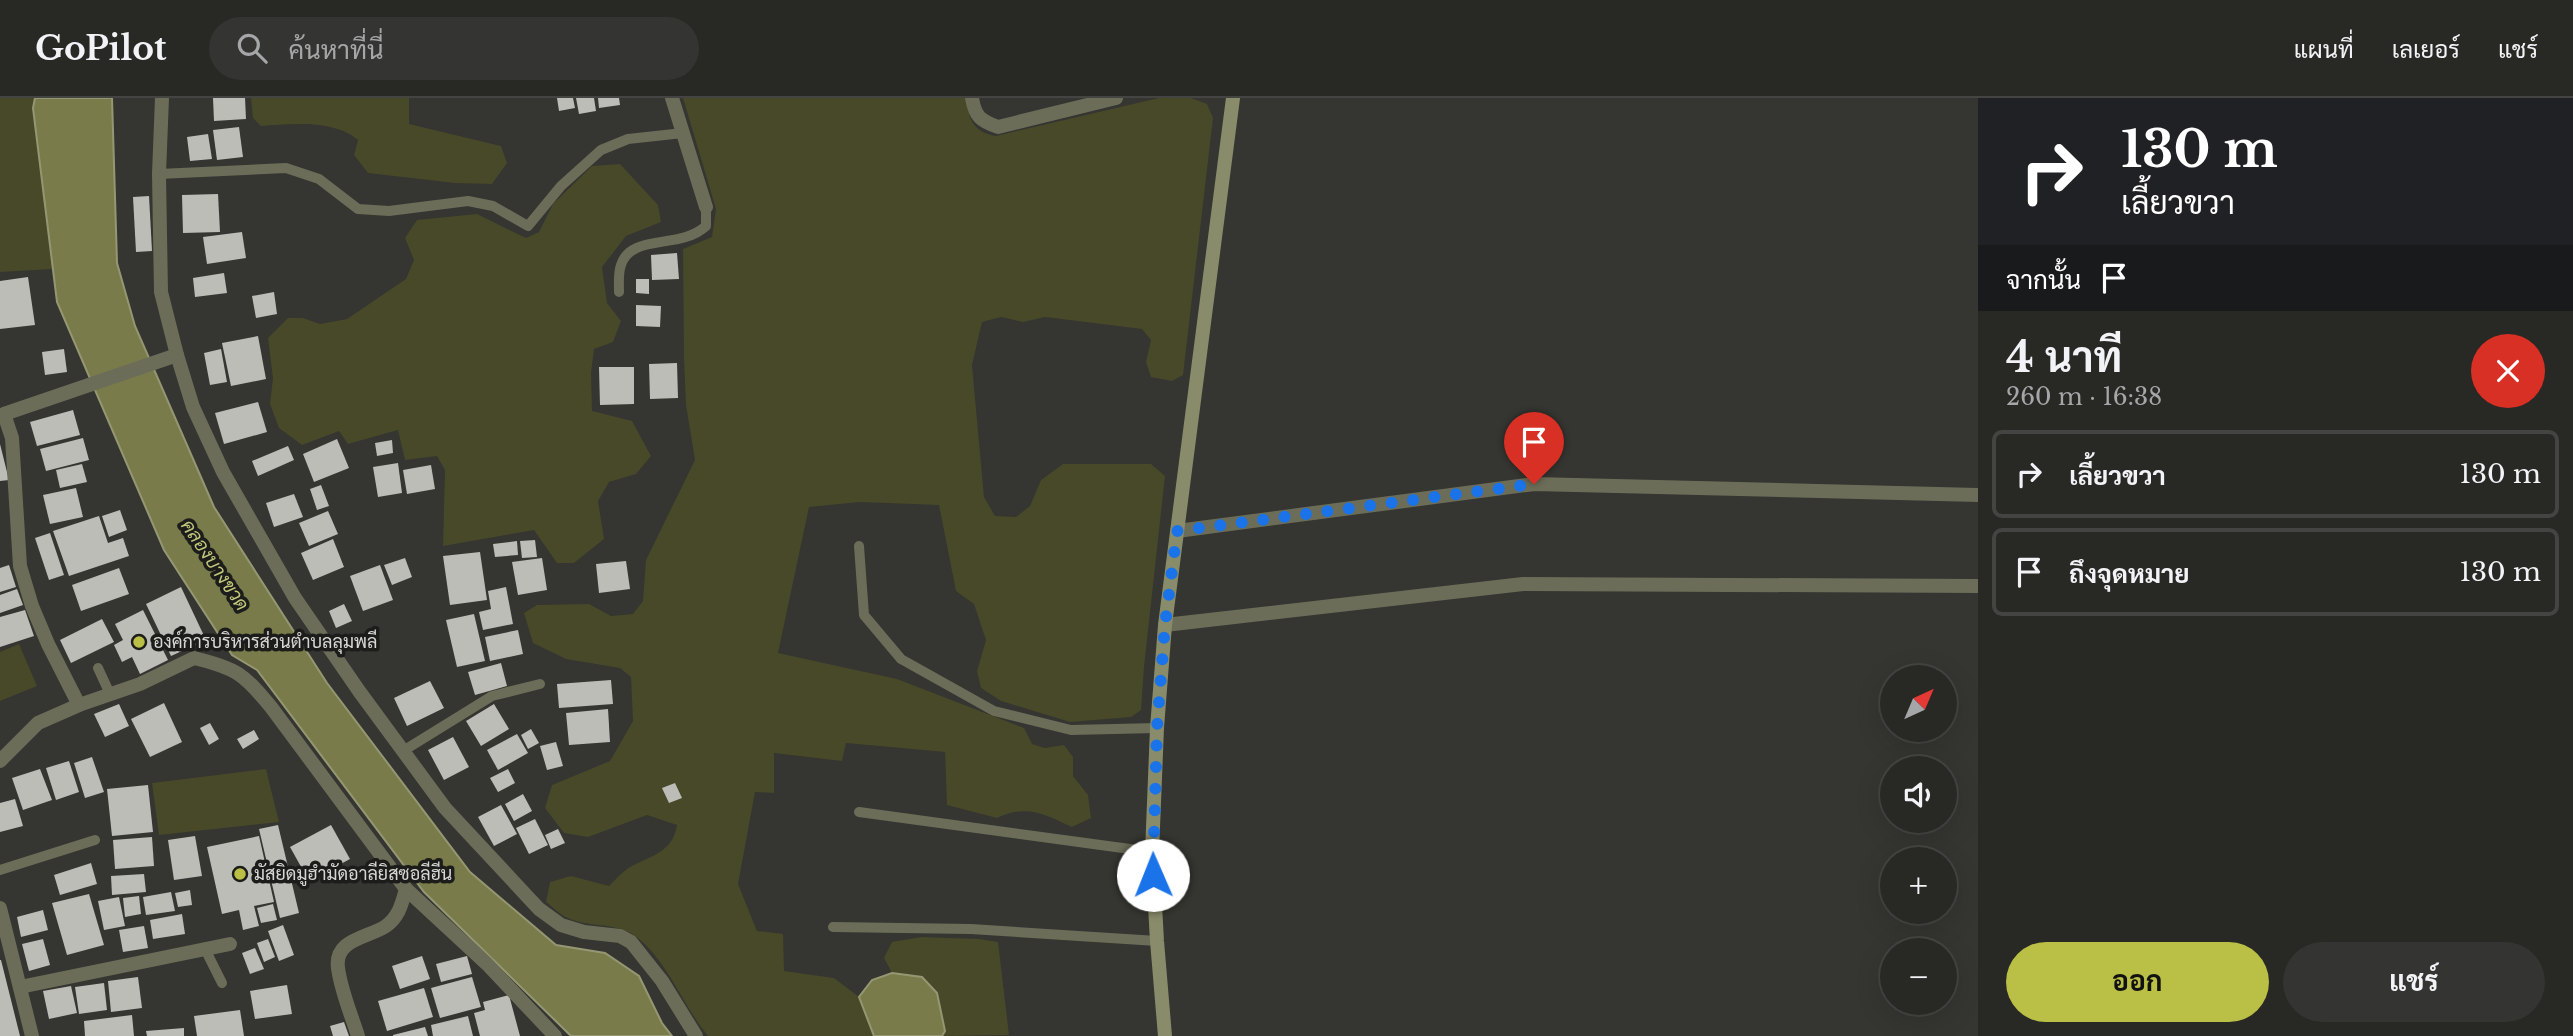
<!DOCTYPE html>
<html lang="th">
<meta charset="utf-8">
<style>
body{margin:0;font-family:"Libre Baskerville",Sarabun,serif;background:#343432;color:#f1f3f6;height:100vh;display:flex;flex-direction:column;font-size:26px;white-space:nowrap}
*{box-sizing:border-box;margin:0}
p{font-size:23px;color:#a5a6a7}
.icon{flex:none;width:38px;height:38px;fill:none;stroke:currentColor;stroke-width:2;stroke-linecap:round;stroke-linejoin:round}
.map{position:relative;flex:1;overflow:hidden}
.side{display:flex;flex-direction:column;background:#282825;width:595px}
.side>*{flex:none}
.banner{background:#202124;color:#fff;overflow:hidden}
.needle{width:46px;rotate:44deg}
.buttons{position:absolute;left:1880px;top:567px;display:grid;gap:14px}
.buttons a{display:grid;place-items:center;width:77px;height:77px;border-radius:50%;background:#282825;box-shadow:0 7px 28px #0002,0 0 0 2px #444442;font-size:35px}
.pin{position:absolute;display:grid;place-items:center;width:60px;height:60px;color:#fff;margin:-72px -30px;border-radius:50% 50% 50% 0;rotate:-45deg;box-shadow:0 0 7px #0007}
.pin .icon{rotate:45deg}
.me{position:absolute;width:77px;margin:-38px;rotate:359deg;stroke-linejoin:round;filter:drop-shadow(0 0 5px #0008)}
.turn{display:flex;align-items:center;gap:24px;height:147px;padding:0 28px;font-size:32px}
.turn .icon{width:91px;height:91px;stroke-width:2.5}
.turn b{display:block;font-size:49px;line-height:60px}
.then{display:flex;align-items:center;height:66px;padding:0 28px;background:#0003;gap:14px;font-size:26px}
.round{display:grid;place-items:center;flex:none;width:74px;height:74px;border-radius:37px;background:#343432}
.summary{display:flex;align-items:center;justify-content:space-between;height:119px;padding:0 28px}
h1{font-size:42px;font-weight:700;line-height:52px}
.action{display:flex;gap:14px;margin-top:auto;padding:14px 28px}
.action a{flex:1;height:80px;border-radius:42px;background:#bac045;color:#111;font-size:28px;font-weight:700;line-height:80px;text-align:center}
.action a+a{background:#343432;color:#f1f3f6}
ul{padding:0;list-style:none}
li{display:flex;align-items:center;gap:21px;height:88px;margin:0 14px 10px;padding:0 14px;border:4px solid #444442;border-radius:10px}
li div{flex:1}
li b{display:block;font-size:26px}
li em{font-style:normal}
header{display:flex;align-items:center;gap:42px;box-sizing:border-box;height:98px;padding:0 35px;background:#282825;border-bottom:2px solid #444442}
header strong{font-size:33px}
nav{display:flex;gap:38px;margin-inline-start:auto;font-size:24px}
.search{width:490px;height:63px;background:#343432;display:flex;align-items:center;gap:18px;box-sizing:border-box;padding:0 24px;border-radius:38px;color:#a5a6a7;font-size:26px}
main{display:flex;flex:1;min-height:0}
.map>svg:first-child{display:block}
.green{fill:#474928}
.water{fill:#797c4a;stroke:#959773;stroke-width:2}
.building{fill:#bdbdb8}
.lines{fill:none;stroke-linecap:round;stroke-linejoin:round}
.service{stroke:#6b6d58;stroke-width:10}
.minor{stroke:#6b6d58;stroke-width:14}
.secondary{stroke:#898c6a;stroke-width:14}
.route{stroke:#1a73e8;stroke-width:12;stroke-dasharray:0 21.6}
.poi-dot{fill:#bac045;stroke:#1c1d1b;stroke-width:2.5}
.labels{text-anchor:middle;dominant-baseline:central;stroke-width:7;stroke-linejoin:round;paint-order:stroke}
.poi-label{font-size:18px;fill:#d7d7d4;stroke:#1c1d1b;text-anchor:start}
.water-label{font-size:19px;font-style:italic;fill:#c2c77a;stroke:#1c1d1b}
</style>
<header>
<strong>GoPilot</strong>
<div class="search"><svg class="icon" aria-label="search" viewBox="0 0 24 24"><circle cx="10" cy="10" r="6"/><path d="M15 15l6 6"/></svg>ค้นหาที่นี่</div>
<nav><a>แผนที่</a><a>เลเยอร์</a><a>แชร์</a></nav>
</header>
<main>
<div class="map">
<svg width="1978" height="938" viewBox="0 0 1978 938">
<rect width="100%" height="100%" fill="#353531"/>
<g class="green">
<path d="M0 0H35L33 11 53 171 0 174Z"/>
<path d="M251 0H409V26L501 48 507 65 492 86 455 85 368 75 354 57 358 42C333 21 291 26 261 28L253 20Z"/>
<path d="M683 0H966C969 22 973 34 996 38L1159 0H1191L1207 6 1213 20 1183 277 1172 283 1151 279 1146 264 1151 242 1142 231 1045 219 1023 224 1001 219 982 224 972 267 984 399 995 418 1016 419 1030 408 1041 382 1063 366H1151L1165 378 1144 569 1141 612 1131 619 1070 624 1001 603 981 590 977 573 986 542 974 506 956 493 939 407 860 404 809 409 778 555 897 581 1024 630 1032 646 1045 650 1064 647 1073 659V678L1088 697 1091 720 1072 729C1044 716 1027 706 997 720L947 707 945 654 846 645 842 663 774 655V695L755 694 738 786 757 833 783 836 784 873 834 880 859 899 874 938H708C683 908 666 860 635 838 616 824 589 830 568 820 560 817 553 809 546 804L550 784 571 778 609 788C615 782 622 774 630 769 651 758 673 754 677 727L647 717 588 739 564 735 545 710 552 687 610 663 633 623 631 579 620 570 566 561 533 545 524 515 537 507 589 506 611 518 633 516 643 503 646 462 695 362 686 307 684 262 683 151 712 139 716 111Z"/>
<path d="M620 66 658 107 661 124 626 138 602 169 607 205 621 223 613 244 594 251 591 275 592 313 632 323 651 358 636 376 609 384 598 403 604 441 574 465H557L534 432 443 448 445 372 437 358 405 362 398 332 348 346 339 333 302 347 279 330 270 306 273 280 268 240 288 220H303L320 226 347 221 406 181 414 162 405 140 417 122 477 116 526 140 539 134 553 106 592 68Z"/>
<path d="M19 546 37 588 0 603V554Z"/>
<path d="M266 671 279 724 159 737 152 685Z"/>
<path d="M921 839 979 841 998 844 1009 937 942 938 945 933 922 879 892 875 884 860 892 844Z"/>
</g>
<g class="water">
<path d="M35 0H112L117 165 135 228 214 409 327 585 470 774 556 847 605 855 639 878 662 925 672 938H571L424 794 257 572 232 557 164 452 57 204 33 10Z"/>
<path d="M892 875 922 879 937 895 945 933 942 938H874L859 899 872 882Z"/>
</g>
<g class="building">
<path d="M213 0H245L246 21 214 23Z"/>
<path d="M557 0H573L575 10 559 13Z"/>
<path d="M576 0H594L596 13 579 16Z"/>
<path d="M598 0H619L620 7 599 10Z"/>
<path d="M239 29 243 59 217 62 213 32Z"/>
<path d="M208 36 212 61 190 63 187 39Z"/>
<path d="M218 96 220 134 183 135 182 97Z"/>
<path d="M149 98 152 153 136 154 133 99Z"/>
<path d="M242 134 246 160 207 166 203 139Z"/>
<path d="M677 155 679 181 652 182 651 157Z"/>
<path d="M224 175 227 195 195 199 193 180Z"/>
<path d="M28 179 35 227 0 231V183Z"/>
<path d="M636 181H649V196L636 195Z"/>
<path d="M274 194 277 216 256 220 252 198Z"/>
<path d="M636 207 661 208 660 229 636 228Z"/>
<path d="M258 238 266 281 231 288 222 245Z"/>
<path d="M64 251 67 274 45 277 42 254Z"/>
<path d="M221 251 227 284 210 287 204 255Z"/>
<path d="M677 265 678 300 650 301 649 266Z"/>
<path d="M599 269H634V306L600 307Z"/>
<path d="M258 304 267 334 224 346 215 315Z"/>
<path d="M73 312 80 337 37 348 30 324Z"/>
<path d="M83 340 89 362 46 373 40 351Z"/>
<path d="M337 341 349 370 314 384 303 356Z"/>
<path d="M392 342 393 355 377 358 375 345Z"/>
<path d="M0 346 9 382 0 383Z"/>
<path d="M288 348 294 362 258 378 252 363Z"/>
<path d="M398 365 402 395 378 399 373 369Z"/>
<path d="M82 366 87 384 60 390 56 372Z"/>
<path d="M431 367 435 391 407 396 403 372Z"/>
<path d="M321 387 329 408 317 412 310 391Z"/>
<path d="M76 390 83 419 50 426 43 397Z"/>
<path d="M294 396 303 419 274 429 266 405Z"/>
<path d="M120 412 127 432 109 439 102 418Z"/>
<path d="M328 413 338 436 309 448 299 425Z"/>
<path d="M99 418 108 445 123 440 129 458 69 478 53 433Z"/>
<path d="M50 435 64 477 49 482 35 440Z"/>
<path d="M333 441 344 469 313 482 301 455Z"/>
<path d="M535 442 537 459 522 460 520 443Z"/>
<path d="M517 443 518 457 495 459 493 446Z"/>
<path d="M480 454 487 502 450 507 443 458Z"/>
<path d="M405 460 412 479 392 487 384 467Z"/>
<path d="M542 460 547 492 518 497 512 464Z"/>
<path d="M626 463 630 491 599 495 596 466Z"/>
<path d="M9 467 16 489 0 494V470Z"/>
<path d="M380 467 393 502 363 513 350 478Z"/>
<path d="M119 470 129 496 81 513 72 487Z"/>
<path d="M181 489 206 542 171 558 146 506Z"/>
<path d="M506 489 513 526 483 532 479 514 491 511 488 493Z"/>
<path d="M17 491 23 507 0 515V497Z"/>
<path d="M344 506 352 523 336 530 329 513Z"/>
<path d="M25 512 34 538 0 549V519Z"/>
<path d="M143 512 168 562 140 576 132 559 122 564 114 547 123 542 115 526Z"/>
<path d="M474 516 485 563 457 569 446 522Z"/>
<path d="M102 521 114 544 71 565 60 542Z"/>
<path d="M518 532 523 556 490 563 485 539Z"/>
<path d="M501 565 507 588 475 597 468 574Z"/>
<path d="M611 582 613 606 559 610 557 586Z"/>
<path d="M430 583 444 610 407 628 394 600Z"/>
<path d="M164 605 182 644 150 659 131 621Z"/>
<path d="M119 606 129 628 105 639 94 616Z"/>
<path d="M494 606 509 631 481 648 466 623Z"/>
<path d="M608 611 610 644 569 647 566 615Z"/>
<path d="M210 625 219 641 209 647 200 630Z"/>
<path d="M531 631 539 645 528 651 521 637Z"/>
<path d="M254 632 259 641 243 651 237 641Z"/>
<path d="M517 636 528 655 498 672 487 652Z"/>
<path d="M453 639 469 669 444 682 428 652Z"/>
<path d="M556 644 563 668 547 672 540 648Z"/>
<path d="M92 659 104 694 85 700 74 665Z"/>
<path d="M69 663 79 694 56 702 46 670Z"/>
<path d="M40 671 52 702 23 712 12 680Z"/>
<path d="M508 671 515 685 498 694 490 680Z"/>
<path d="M675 685 682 700 669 705 662 690Z"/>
<path d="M148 687 153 734 112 738 107 691Z"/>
<path d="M523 696 532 713 514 723 505 706Z"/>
<path d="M15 701 23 728 0 734V705Z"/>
<path d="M501 707 517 736 494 748 478 719Z"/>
<path d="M535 721 548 747 529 756 516 730Z"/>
<path d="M278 727 299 815 280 820 259 731Z"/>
<path d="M331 727 350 761 309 783 290 749Z"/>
<path d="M558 731 565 745 551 751 545 737Z"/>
<path d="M195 738 202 778 174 782 168 742Z"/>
<path d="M259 738 274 804 254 808 259 828 243 832 239 812 222 816 207 749Z"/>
<path d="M152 739 154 768 115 771 113 742Z"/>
<path d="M91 765 97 786 60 797 54 777Z"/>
<path d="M144 776 146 794 112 797 111 778Z"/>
<path d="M190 792 192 807 178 809 175 795Z"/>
<path d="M171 794 175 813 146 817 143 799Z"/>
<path d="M89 796 104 847 67 857 52 805Z"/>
<path d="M139 798 141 816 125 819 123 800Z"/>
<path d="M119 799 125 828 104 832 98 803Z"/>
<path d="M273 806 277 822 261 825 257 810Z"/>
<path d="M43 812 48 832 21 839 17 819Z"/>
<path d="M182 816 185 836 153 841 150 822Z"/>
<path d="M283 827 294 857 279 863 268 833Z"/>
<path d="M144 828 148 850 123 854 119 832Z"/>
<path d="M43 841 50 867 29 873 22 846Z"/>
<path d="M268 841 275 859 264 864 257 845Z"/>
<path d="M255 850 264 871 250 876 242 855Z"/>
<path d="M422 858 430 881 400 891 392 868Z"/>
<path d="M467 858 472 876 441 884 436 866Z"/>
<path d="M0 862H1L20 938H0Z"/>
<path d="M138 879 142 910 111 914 108 883Z"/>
<path d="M472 879 481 909 440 920 431 890Z"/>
<path d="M104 885 107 912 79 916 75 889Z"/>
<path d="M287 887 292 916 255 921 250 893Z"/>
<path d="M71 888 77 915 49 921 43 893Z"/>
<path d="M424 890 433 919 387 933 378 903Z"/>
<path d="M509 897 520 938H480L474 915 485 912 483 904Z"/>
<path d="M240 912 244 938H197L194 918Z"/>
<path d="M132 917 134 938H85L84 923Z"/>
<path d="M468 918 473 938H433L431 927Z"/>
<path d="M344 924 349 938H333L330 928Z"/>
<path d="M425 929 428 938H393V937Z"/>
<path d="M184 930V938H147L146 933Z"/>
</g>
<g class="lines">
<g class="service">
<path d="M159 76 286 70 319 81 358 111 389 113 468 103 493 108 528 128 561 88 601 52 628 41 683 35"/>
<path d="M619 194C619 185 618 175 621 167 631 135 680 152 706 128V109"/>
<path d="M859 448 864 517 901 561 994 613 1071 632 1157 630"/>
<path d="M98 570 110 596"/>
<path d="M403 653 492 598 540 586"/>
<path d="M859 714 1152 754"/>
<path d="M0 772 95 742"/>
<path d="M833 829 971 831 1157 843"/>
<path d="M205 851 222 885"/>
</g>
<g class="minor">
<path d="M162 0 159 76 161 194 177 257 193 309 223 374 295 500 359 593 445 710 539 811 561 827 584 834 620 838 631 844 662 883 696 938"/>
<path d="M672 0 706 109"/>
<path d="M972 0C975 19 981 23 998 29L1116 0"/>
<path d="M1177 433 1534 386 1978 397"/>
<path d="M1165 527 1523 486 1978 488"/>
<path d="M79 607 48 546 32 508 20 468 12 340 4 316 177 257"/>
<path d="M0 663 38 625 79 607 140 586 194 560C236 570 244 576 271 609L406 791 487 866 555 938"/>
<path d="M0 810 32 938"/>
<path d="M20 889 230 846"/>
<path d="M358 938C351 916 341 893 338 870 334 841 368 840 386 828 399 819 402 805 406 791"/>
</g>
<path class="secondary" d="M1165 938 1157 843 1152 754 1157 630 1165 527 1233 0"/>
</g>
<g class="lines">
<path class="route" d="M1153 777 1157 630 1165 527 1177 433 1534 386"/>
</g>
<g class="poi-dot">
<circle cx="139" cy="544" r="7"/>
<circle cx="240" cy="776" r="7"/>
</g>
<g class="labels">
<g class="poi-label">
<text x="153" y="544">องค์การบริหารส่วนตำบลลุมพลี</text>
<text x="254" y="776">มัสยิดมูฮำมัดอาลียิสซอลีฮีน</text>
</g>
<g class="water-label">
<text transform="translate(215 467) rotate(56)">คลองบางขวด</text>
</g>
</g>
</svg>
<div class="buttons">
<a><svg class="needle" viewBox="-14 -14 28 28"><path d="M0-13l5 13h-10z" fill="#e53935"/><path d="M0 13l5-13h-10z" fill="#a5a6a7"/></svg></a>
<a><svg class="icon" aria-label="sound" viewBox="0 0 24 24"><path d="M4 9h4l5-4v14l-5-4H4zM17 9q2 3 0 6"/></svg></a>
<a>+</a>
<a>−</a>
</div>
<div class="pin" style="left:1534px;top:386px;background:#d93025"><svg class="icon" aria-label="arrive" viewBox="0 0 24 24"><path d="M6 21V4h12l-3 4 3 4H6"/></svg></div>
<svg class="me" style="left:1153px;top:777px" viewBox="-20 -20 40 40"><circle r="19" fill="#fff"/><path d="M0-13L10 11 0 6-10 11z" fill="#1a73e8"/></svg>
</div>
<section class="side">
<div class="banner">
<div class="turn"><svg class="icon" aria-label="right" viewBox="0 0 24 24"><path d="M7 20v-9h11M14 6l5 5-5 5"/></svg><div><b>130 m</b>เลี้ยวขวา</div></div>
<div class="then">จากนั้น<svg class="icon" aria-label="arrive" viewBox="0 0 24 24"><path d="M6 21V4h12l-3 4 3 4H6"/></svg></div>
</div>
<div class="summary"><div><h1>4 นาที</h1><p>260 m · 16:38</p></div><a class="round" style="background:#d93025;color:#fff"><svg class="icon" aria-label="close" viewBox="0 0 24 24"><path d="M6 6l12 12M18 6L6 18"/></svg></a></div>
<ul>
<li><svg class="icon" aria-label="right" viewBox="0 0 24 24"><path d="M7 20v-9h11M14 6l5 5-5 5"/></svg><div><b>เลี้ยวขวา</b></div><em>130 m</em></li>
<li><svg class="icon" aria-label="arrive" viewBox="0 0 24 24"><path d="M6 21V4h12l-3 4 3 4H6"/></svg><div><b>ถึงจุดหมาย</b></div><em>130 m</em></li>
</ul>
<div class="action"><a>ออก</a><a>แชร์</a></div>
</section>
</main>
